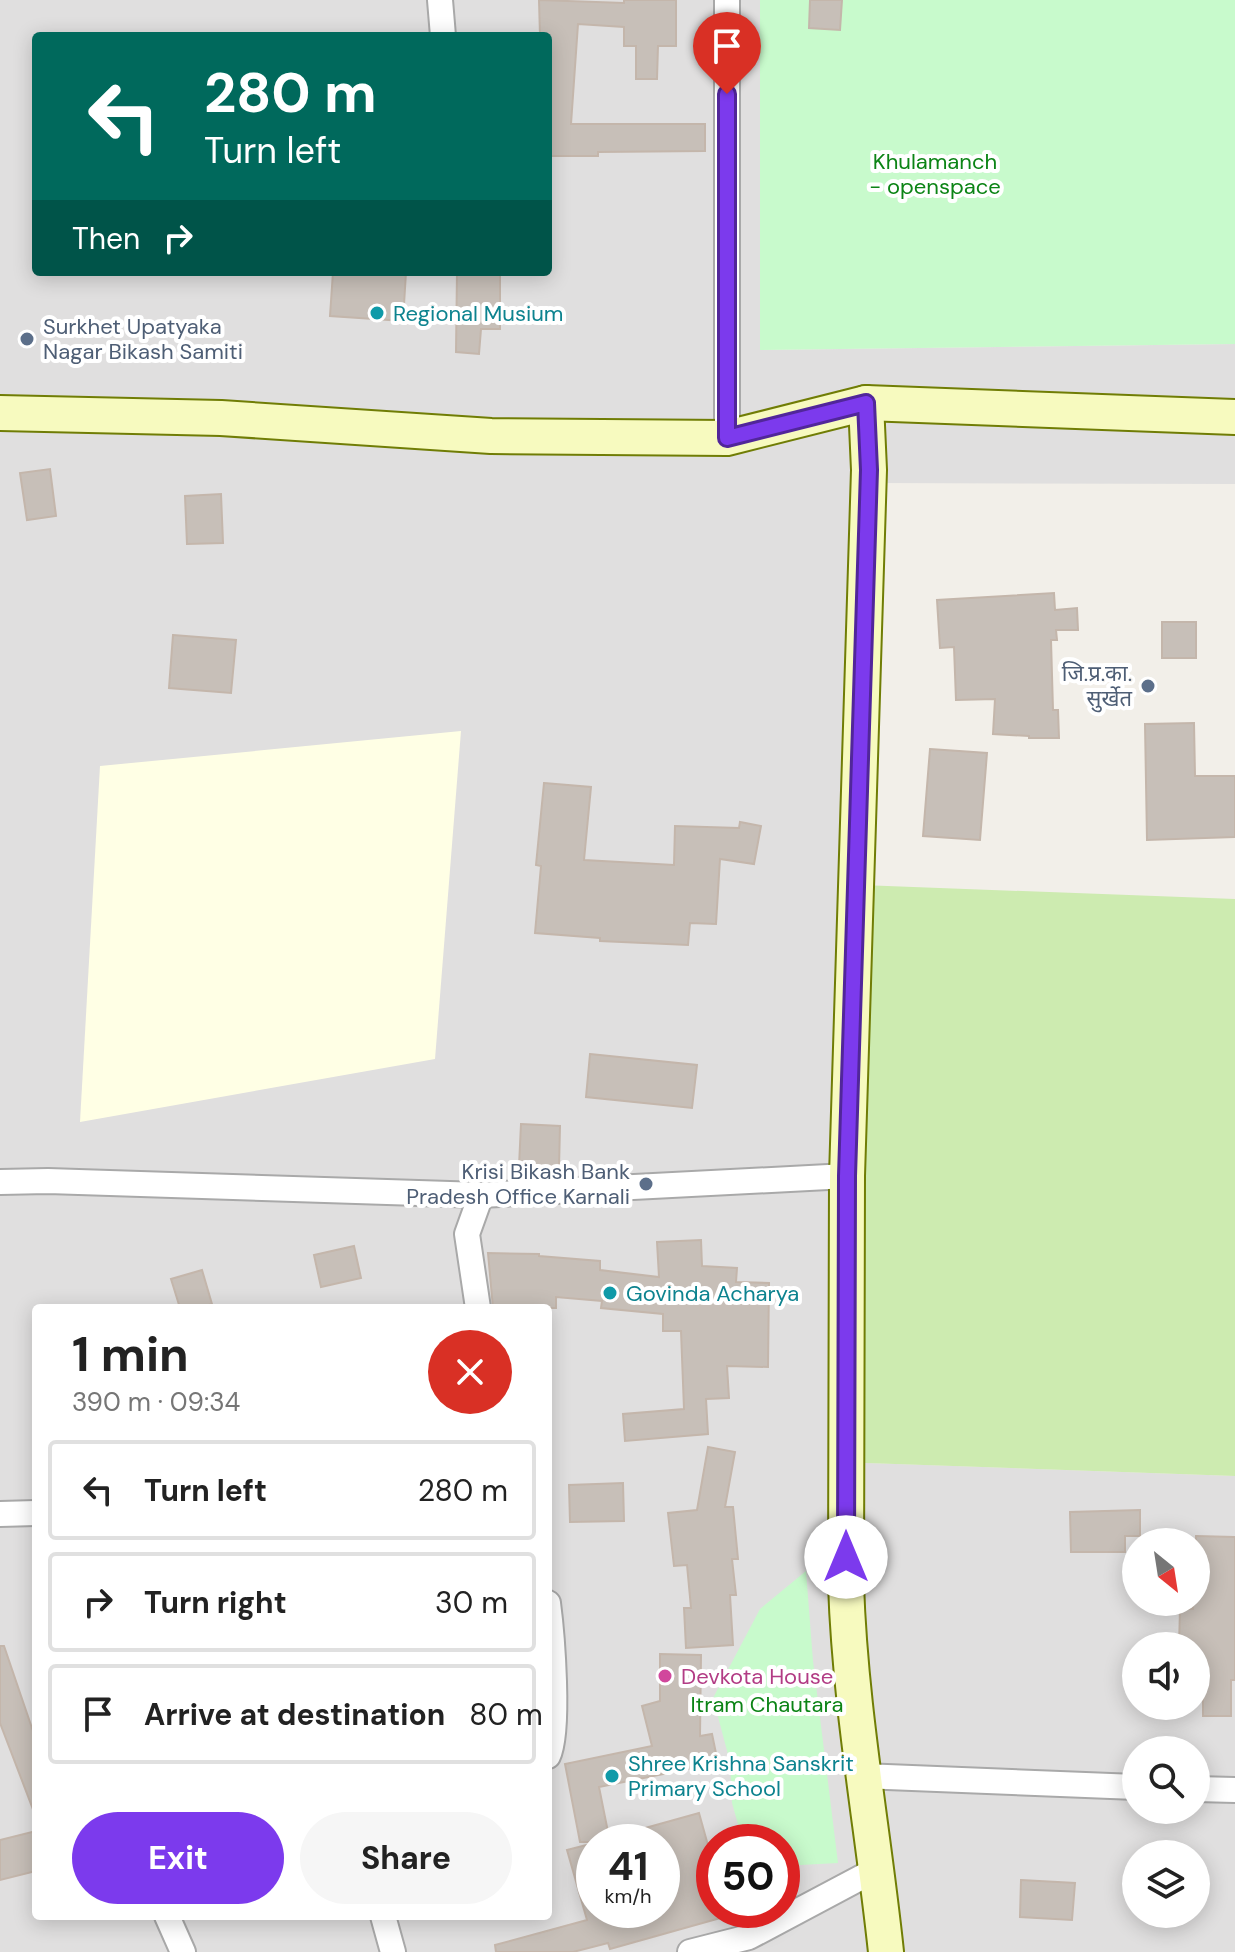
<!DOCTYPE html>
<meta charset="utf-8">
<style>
body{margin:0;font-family:"DM Sans","Noto Sans Devanagari",sans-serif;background:#f6f6f6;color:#222;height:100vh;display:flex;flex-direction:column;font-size:30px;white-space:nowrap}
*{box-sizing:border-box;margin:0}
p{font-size:26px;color:#767676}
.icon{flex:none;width:44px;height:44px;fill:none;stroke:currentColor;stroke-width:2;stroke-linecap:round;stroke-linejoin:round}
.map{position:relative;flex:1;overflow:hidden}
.details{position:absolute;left:32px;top:1304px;width:520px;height:616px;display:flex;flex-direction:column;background:#fff;border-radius:8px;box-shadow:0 4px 20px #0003}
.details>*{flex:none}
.hud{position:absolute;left:32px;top:32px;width:520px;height:244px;border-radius:8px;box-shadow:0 4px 20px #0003;background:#00695c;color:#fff;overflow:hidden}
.needle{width:52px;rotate:150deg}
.controls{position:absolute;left:1122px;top:1528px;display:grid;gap:16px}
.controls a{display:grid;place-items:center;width:88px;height:88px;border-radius:50%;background:#fff;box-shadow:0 4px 20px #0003;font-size:40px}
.speed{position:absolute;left:576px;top:1824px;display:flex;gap:16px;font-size:40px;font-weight:700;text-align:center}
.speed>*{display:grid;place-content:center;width:104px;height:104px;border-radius:50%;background:#fff;box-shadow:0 4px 20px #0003;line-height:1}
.speed small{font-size:20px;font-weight:400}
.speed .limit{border:12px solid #d22;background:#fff;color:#111}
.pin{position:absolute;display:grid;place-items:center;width:68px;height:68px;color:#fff;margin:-82px -34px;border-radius:50% 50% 50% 0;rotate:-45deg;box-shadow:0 0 8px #0007}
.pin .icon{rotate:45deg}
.me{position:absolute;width:88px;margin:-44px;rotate:0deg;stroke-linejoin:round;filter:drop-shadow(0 0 6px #0008)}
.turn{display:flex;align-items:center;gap:28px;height:168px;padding:0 40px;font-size:36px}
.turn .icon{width:104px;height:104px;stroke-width:2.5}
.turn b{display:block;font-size:56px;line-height:68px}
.then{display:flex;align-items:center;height:76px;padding:0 40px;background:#0003;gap:16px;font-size:30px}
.round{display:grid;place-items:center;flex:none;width:84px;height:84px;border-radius:42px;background:#f6f6f6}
.summary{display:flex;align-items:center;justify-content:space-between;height:136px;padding:0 40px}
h1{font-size:48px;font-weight:700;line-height:60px}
.cta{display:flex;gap:16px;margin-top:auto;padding:16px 40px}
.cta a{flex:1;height:92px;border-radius:48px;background:#7c3aed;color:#fff;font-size:32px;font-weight:700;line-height:92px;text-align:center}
.cta a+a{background:#f6f6f6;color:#222}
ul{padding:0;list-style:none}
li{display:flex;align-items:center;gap:24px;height:100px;margin:0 16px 12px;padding:0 24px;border:4px solid #e0e0e0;border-radius:8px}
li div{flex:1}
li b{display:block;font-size:30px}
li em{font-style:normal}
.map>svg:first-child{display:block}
.residential{fill:#e0dfdf;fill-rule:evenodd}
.education{fill:#ffffe5}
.grass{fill:#cdebb0}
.park{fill:#c8facc}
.building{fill:#c7bfb8;stroke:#c4b6ab;stroke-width:2}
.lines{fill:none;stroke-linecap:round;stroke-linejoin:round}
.street-casing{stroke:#a9a9a9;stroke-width:28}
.secondary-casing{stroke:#707d05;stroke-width:38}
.street{stroke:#fff;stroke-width:24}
.secondary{stroke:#f7fabf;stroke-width:34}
.route-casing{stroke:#51269a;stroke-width:20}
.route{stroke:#7c3aed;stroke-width:14}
.culture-dot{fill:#0f9aa8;stroke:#fff;stroke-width:3}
.service-dot{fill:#5c6f8a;stroke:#fff;stroke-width:3}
.hotel-dot{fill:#d1479c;stroke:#fff;stroke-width:3}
.labels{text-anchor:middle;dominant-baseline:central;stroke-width:8;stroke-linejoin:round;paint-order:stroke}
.park-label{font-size:22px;fill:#0c8416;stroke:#fff}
.culture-label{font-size:22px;fill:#0d838f;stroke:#fff;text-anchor:start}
.service-label{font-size:22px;fill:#4e5e75;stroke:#fff;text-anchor:end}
.hotel-label{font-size:22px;fill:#b23c85;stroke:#fff;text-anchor:start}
</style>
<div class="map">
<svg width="1235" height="1952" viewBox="0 0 1235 1952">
<rect width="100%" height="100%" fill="#f2efe9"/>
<path class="residential" d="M0 0H760V350L1235 344V484L877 483 838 1462 1235 1476V1952H0ZM36 36H548V272H36ZM36 1308H548V1916H36ZM1136 1542H1196V1602H1136ZM1136 1646H1196V1706H1136ZM1136 1750H1196V1810H1136ZM594 1842H662V1910H594ZM714 1842H782V1910H714ZM1136 1854H1196V1914H1136Z"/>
<path class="education" d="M461 731 435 1059 80 1122 100 766Z"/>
<path class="grass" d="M861 885 1235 899V1476L837 1462Z"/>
<g class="park">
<path d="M760 0H1235V344L760 350Z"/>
<path d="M806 1571 813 1661 838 1863 782 1866V1842H743L732 1803 730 1762 713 1698 760 1609Z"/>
</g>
<g class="building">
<path d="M539 0 624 3V0H676V46H658L657 79H636V46H624V27L578 24 571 124H705V151L598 152V156H548V36H540Z"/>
<path d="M810 0H842L840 30 809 28Z"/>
<path d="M333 272H406L403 321 330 316Z"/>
<path d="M457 272H500V329H481L479 354 456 352Z"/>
<path d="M50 469 56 516 27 520 20 473Z"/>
<path d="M221 494 223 543 187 544 185 496Z"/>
<path d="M1054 593 1055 610 1077 608 1078 630H1056L1057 640H1051L1053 710H1058L1059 738H1029V736L993 734 995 699 956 700 954 647 940 648 937 600Z"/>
<rect x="1162" y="622" width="34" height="36"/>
<path d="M173 635 236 640 231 693 169 688Z"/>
<path d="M1194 723 1195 776H1235V837L1147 840 1145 724Z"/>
<path d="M930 749 987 753 980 840 923 836Z"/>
<path d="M544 783 591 787 584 860 674 865 675 826 739 828 740 822 761 826 754 864 720 859 716 924 690 923 688 945 600 941V938L535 933 541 866 536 865Z"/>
<path d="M590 1054 697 1065 692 1108 586 1097Z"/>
<path d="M521 1124 560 1126 559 1168 519 1166Z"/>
<path d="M701 1240 702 1266 737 1268 736 1282 769 1283 768 1367 727 1366 729 1398 706 1399 708 1434 625 1441 623 1414 684 1409 681 1331H663V1314L601 1308 602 1301 556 1297V1308H493L488 1253 539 1254V1256L600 1261V1270L659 1277 657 1242Z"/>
<path d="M354 1246 361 1278 321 1287 314 1255Z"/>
<path d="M202 1270 212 1304 199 1308H180L171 1279Z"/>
<path d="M708 1447 735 1452 725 1507H733L738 1559H732L736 1595H730L733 1645 686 1648 684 1608H691L687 1565 674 1566 668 1513 697 1510Z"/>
<path d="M623 1483 624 1521 570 1522 569 1485Z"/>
<path d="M1140 1510V1536H1125V1552H1071L1070 1512Z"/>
<path d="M1196 1536 1235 1537V1680H1231V1716H1203V1680H1196V1646H1179L1180 1609H1193V1602H1196Z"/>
<path d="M0 1646H4L36 1740V1812H34L0 1723Z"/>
<path d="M660 1654 701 1655 700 1736 712 1734 718 1763 599 1787 610 1842H580L565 1764 652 1746 642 1706 660 1701Z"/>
<path d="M699 1813 714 1867V1910H723L724 1917 610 1949 608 1943 573 1952H496L495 1945 587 1920 567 1850 594 1843V1910H662V1842H621L620 1835Z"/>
<path d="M36 1831V1871L0 1880V1840Z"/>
<path d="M1021 1880 1075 1883 1072 1920 1020 1917Z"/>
</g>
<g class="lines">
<defs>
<g id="street">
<path d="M440 0 443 36"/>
<path d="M727 438V0"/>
<path d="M0 1182 48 1181 481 1195 847 1176"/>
<path d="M478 1308 467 1234 481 1195"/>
<path d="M0 1514 36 1513"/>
<path d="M548 1603C552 1633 560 1732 548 1756"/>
<path d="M862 1776 1136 1787"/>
<path d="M1196 1789 1235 1790"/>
<path d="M167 1916 183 1952"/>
<path d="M383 1916 393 1952"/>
<path d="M690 1952 749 1937 877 1869"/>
</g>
<g id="secondary">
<path d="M866 403 869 470 847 1176 846 1584C850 1708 873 1829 886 1952"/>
<path d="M0 413 221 418 491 436 727 438 866 403 1235 417"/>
</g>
</defs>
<use href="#street" class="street-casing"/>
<use href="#secondary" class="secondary-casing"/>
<use href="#street" class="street"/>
<use href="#secondary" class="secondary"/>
</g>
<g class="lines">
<defs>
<path id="route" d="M727 94V438L866 403 869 470 847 1176 846 1557"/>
</defs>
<use href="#route" class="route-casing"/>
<use href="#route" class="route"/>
</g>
<g class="culture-dot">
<circle cx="377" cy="313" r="8"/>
<circle cx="610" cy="1293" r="8"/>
<circle cx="612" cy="1776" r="8"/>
</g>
<g class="service-dot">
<circle cx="27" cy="339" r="8"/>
<circle cx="1148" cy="686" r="8"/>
<circle cx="646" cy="1184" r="8"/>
</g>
<circle class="hotel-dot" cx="665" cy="1676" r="8"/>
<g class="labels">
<g class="park-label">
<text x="935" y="161">Khulamanch<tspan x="935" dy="25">- openspace</tspan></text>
<text x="767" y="1704">Itram Chautara</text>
</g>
<g class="culture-label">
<text x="393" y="313">Regional Musium</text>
<text x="626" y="1293">Govinda Acharya</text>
<text x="628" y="1763">Shree Krishna Sanskrit<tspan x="628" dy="25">Primary School</tspan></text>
</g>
<g class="service-label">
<text x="43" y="326" text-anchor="start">Surkhet Upatyaka<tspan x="43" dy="25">Nagar Bikash Samiti</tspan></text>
<text x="1132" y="673">जि.प्र.का.<tspan x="1132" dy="25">सुर्खेत</tspan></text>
<text x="630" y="1171">Krisi Bikash Bank<tspan x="630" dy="25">Pradesh Office Karnali</tspan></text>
</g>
<g class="hotel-label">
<text x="681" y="1676">Devkota House</text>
</g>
</g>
</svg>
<div class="controls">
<a><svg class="needle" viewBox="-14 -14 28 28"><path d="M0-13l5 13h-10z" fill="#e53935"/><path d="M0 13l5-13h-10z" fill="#767676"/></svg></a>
<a><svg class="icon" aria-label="sound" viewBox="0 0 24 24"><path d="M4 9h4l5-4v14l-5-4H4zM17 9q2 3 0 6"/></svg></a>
<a><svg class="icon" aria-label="search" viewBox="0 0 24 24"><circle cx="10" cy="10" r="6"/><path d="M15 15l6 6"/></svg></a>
<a><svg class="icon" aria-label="layers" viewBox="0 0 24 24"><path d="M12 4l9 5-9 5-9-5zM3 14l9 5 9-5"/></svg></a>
</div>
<div class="speed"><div>41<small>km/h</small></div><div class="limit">50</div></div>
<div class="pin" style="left:727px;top:94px;background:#d93025"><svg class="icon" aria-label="arrive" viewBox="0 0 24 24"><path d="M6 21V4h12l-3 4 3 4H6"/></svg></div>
<svg class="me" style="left:846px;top:1557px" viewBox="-20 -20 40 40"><circle r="19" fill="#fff"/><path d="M0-13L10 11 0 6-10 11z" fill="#7c3aed"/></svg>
<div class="hud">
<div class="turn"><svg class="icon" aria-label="left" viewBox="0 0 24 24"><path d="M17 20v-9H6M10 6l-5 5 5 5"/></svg><div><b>280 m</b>Turn left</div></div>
<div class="then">Then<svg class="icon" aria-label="right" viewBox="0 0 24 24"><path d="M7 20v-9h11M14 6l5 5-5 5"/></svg></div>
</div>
<section class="details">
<div class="summary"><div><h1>1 min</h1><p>390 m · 09:34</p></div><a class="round" style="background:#d93025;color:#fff"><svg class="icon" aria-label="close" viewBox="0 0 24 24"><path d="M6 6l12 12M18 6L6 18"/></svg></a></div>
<ul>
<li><svg class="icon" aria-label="left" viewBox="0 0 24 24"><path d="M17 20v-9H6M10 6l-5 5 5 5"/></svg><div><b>Turn left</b></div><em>280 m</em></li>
<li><svg class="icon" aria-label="right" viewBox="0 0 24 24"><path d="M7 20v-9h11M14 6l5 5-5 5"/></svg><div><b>Turn right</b></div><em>30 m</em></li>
<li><svg class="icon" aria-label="arrive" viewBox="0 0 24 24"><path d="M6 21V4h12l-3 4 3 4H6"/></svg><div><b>Arrive at destination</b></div><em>80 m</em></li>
</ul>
<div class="cta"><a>Exit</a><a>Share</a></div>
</section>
</div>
